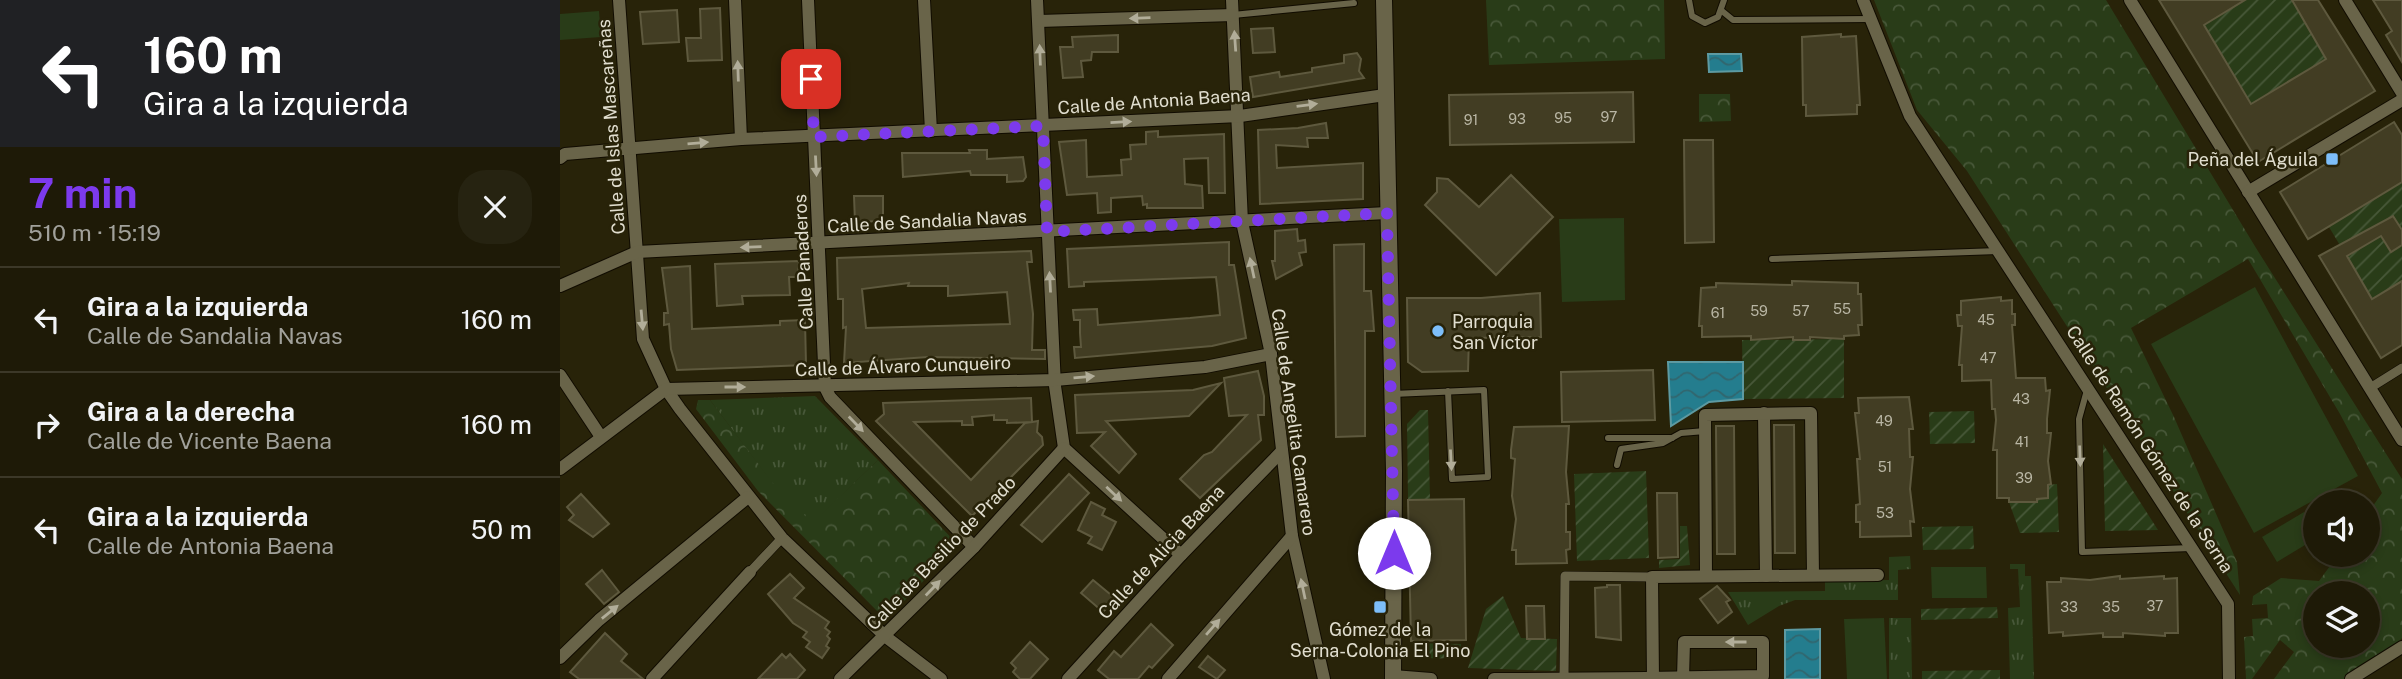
<!DOCTYPE html>
<html lang="es">
<meta charset="utf-8">
<style>
body{margin:0;font-family:"Public Sans",sans-serif;background:#262311;color:#f1f3f6;height:100vh;display:flex;flex-direction:column;font-size:26px;white-space:nowrap}
*{box-sizing:border-box;margin:0}
p{font-size:23px;color:#a1a19b}
.icon{flex:none;width:38px;height:38px;fill:none;stroke:currentColor;stroke-width:2;stroke-linecap:round;stroke-linejoin:round}
.map{position:relative;flex:1;overflow:hidden}
.side{display:flex;flex-direction:column;background:#1e1a07;width:560px}
.side>*{flex:none}
.banner{background:#202124;color:#fff;overflow:hidden}
.buttons{position:absolute;left:1743px;top:490px;display:grid;gap:14px}
.buttons a{display:grid;place-items:center;width:77px;height:77px;border-radius:50%;background:#1e1a07;box-shadow:0 4px 10px #0003,0 0 0 2px #3c3828;font-size:35px}
.pin{position:absolute;display:grid;place-items:center;width:60px;height:60px;color:#fff;margin:-30px;border-radius:14px;box-shadow:0 4px 10px #0006}
.me{position:absolute;width:77px;margin:-38px;rotate:0deg;stroke-linejoin:round;filter:drop-shadow(0 0 5px #0008)}
.turn{display:flex;align-items:center;gap:24px;height:147px;padding:0 28px;font-size:32px}
.turn .icon{width:91px;height:91px;stroke-width:2.5}
.turn b{display:block;font-size:49px;line-height:60px}
.round{display:grid;place-items:center;flex:none;width:74px;height:74px;border-radius:28px;background:#262311}
.headline{display:flex;align-items:center;justify-content:space-between;height:119px;padding:0 28px}
h1{font-size:42px;font-weight:700;line-height:52px;color:#7c3aed}
ul{padding:0;list-style:none}
li{display:flex;align-items:center;gap:21px;height:105px;padding:0 28px;border-top:2px solid #3c3828}
li div{flex:1}
li b{display:block;font-size:26px}
li em{font-style:normal}
main{display:flex;flex:1;min-height:0}
.map>svg:first-child{display:block}
.grass{fill:url(#grass-tufts)}
.park{fill:url(#park-crowns);fill-rule:evenodd}
.garden{fill:url(#garden-furrows)}
.pitch{fill:#293c18}
.water{fill:url(#water-waves);stroke:#5d9aa2;stroke-width:2}
.building{fill:#423d23;stroke:#5e593e;stroke-width:2;fill-rule:evenodd}
.lines{fill:none;stroke-linecap:round;stroke-linejoin:round}
.service-casing{stroke:#110c00;stroke-width:8}
.pedestrian-casing{stroke:#110c00;stroke-width:10}
.minor-casing{stroke:#110c00;stroke-width:14}
.tertiary-casing{stroke:#110c00;stroke-width:18}
.service{stroke:#696449;stroke-width:6}
.pedestrian{stroke:#696449;stroke-width:9}
.minor{stroke:#696449;stroke-width:12}
.tertiary{stroke:#696449;stroke-width:16}
.oneway{fill:#b1ad99}
.route{stroke:#7c3aed;stroke-width:12;stroke-dasharray:0 21.6}
.poi-dot{fill:#7dbef9;stroke:#282309;stroke-width:2.5}
.labels{text-anchor:middle;dominant-baseline:central;stroke-width:5;stroke-linejoin:round;paint-order:stroke}
.number-label{font-size:14px;fill:#b9b6a4}
.street-label{font-size:18px;fill:#e1decf;stroke:#282309}
.poi-label{font-size:18px;fill:#e1decf;stroke:#282309;text-anchor:end}
</style>
<main>
<section class="side">
<div class="banner">
<div class="turn"><svg class="icon" aria-label="left" viewBox="0 0 24 24"><path d="M17 20v-9H6M10 6l-5 5 5 5"/></svg><div><b>160 m</b>Gira a la izquierda</div></div>
</div>
<div class="headline"><div><h1>7 min</h1><p>510 m · 15:19</p></div><a class="round"><svg class="icon" aria-label="close" viewBox="0 0 24 24"><path d="M6 6l12 12M18 6L6 18"/></svg></a></div>
<ul>
<li><svg class="icon" aria-label="left" viewBox="0 0 24 24"><path d="M17 20v-9H6M10 6l-5 5 5 5"/></svg><div><b>Gira a la izquierda</b><p>Calle de Sandalia Navas</p></div><em>160 m</em></li>
<li><svg class="icon" aria-label="right" viewBox="0 0 24 24"><path d="M7 20v-9h11M14 6l5 5-5 5"/></svg><div><b>Gira a la derecha</b><p>Calle de Vicente Baena</p></div><em>160 m</em></li>
<li><svg class="icon" aria-label="left" viewBox="0 0 24 24"><path d="M17 20v-9H6M10 6l-5 5 5 5"/></svg><div><b>Gira a la izquierda</b><p>Calle de Antonia Baena</p></div><em>50 m</em></li>
</ul>
</section>
<div class="map">
<svg width="1842" height="679" viewBox="0 0 1842 679">
<defs>
<pattern id="grass-tufts" width="24" height="20" patternUnits="userSpaceOnUse" patternTransform="scale(1.75)"><rect width="24" height="20" fill="#293c18"/><path d="M3 7l-1-3M5 7V3M7 7l1-3M15 17l-1-3M17 17v-4M19 17l1-3" fill="none" stroke="#485839"/></pattern>
<pattern id="park-crowns" width="20" height="18" patternUnits="userSpaceOnUse" patternTransform="scale(1.75)"><rect width="20" height="18" fill="#293c18"/><path d="M2 6a3 3 0 1 1 6 0M12 15a3 3 0 1 1 6 0" fill="none" stroke="#485839"/></pattern>
<pattern id="garden-furrows" width="10" height="10" patternUnits="userSpaceOnUse" patternTransform="scale(1.75)"><rect width="10" height="10" fill="#293c18"/><path d="M-1 1l2-2M0 10L10 0M9 11l2-2" fill="none" stroke="#485839"/></pattern>
<pattern id="water-waves" width="16" height="10" patternUnits="userSpaceOnUse" patternTransform="scale(1.75)"><rect width="16" height="10" fill="#247d8e"/><path d="M0 5q4-4 8 0t8 0" fill="none" stroke="#31666e"/></pattern>
</defs>
<rect width="100%" height="100%" fill="#282309"/>
<g class="grass">
<path d="M255 396 318 460 252 524 213 484 150 400Z"/>
<path d="M1350 556 1351 569 1338 570V600H1235L1219 606 1188 625 1168 592 1265 591V581L1329 580V557Z"/>
<path d="M1450 564H1465V576H1471L1474 679H1450L1448 608 1460 607 1458 569H1450Z"/>
<path d="M1351 618 1352 679H1329V618Z"/>
</g>
<g class="park">
<path d="M926 0H1104L1105 59 929 65Z"/>
<path d="M1314 0H1546L1696 248 1842 479V638L1833 648 1788 679H1714L1734 652 1720 640 1692 679H1686L1684 637 1693 636 1692 619 1708 618 1707 604 1692 605 1693 596 1721 578 1759 581 1778 555H1808V513L1822 493 1780 414 1688 259 1571 328 1614 417 1677 562 1680 595 1407 171 1357 110ZM1755 593H1808V646H1755Z"/>
<path d="M1139 94H1170L1171 121 1139 122Z"/>
<path d="M138 400H150L213 483 252 523 318 460 398 545 326 620 198 491 136 409Z"/>
</g>
<g class="garden">
<path d="M1685 0H1732L1766 59 1691 104 1644 25Z"/>
<path d="M1824 167 1842 179V281L1820 295 1829 327 1751 197 1776 222 1835 187Z"/>
<path d="M1284 339V398L1183 399 1182 340Z"/>
<path d="M860 410H868L870 500H848L847 424Z"/>
<path d="M1414 411 1415 443 1370 444 1369 412Z"/>
<path d="M1543 444 1598 530 1545 531Z"/>
<path d="M1086 471 1089 558 1017 561 1014 474Z"/>
<path d="M1497 484 1499 532 1460 533 1449 502 1488 498V485Z"/>
<path d="M1120 526H1127L1130 565 1099 568V560L1120 559Z"/>
<path d="M1413 526 1414 549 1363 550 1362 527Z"/>
<path d="M943 596 961 638 997 639 996 671 908 668 926 609Z"/>
<path d="M1437 607 1438 618 1361 620V609Z"/>
<path d="M852 643 901 644V657C882 658 860 664 852 643Z"/>
<path d="M1440 670V679H1362V671Z"/>
</g>
<g class="pitch">
<path d="M39 11 41 37 0 40V14Z"/>
<path d="M1064 218 1065 300 1002 302 999 219Z"/>
<path d="M1695 287 1798 476 1694 533 1591 344Z"/>
<path d="M1744 512 1755 531V539L1717 562 1702 537Z"/>
<path d="M1371 567H1426L1427 598H1372Z"/>
<path d="M1324 618 1327 679H1287L1284 619Z"/>
</g>
<g class="water">
<path d="M1148 54H1181L1182 71 1149 72Z"/>
<path d="M1108 362H1183V399L1149 402 1111 426Z"/>
<path d="M1260 629V679H1225V630Z"/>
</g>
<g class="building">
<path d="M1599 0H1685L1644 25 1691 104 1766 59 1732 0H1758L1815 91 1698 162Z"/>
<path d="M1813 0H1842V62L1826 35 1832 31Z"/>
<path d="M160 8 162 60 128 61 126 38H141L140 9Z"/>
<path d="M117 10 119 42 83 44 80 12Z"/>
<path d="M713 28 715 52 693 53 691 29Z"/>
<path d="M1281 34V37L1296 36 1300 105H1297V114L1246 116V105H1243L1242 37Z"/>
<path d="M558 35V52H532L531 60 521 61 523 77 503 78 500 47H513L512 37Z"/>
<path d="M797 53 801 59 799 71 804 78 693 97 690 77 719 72 720 77 752 72V68L784 63V55Z"/>
<path d="M1073 92 1074 142 890 145 889 95Z"/>
<path d="M1834 122 1842 135V182L1748 239 1720 192Z"/>
<path d="M766 123 768 138H747L748 147 716 145 717 168 803 163V199L700 204 698 130 738 128Z"/>
<path d="M598 131V137L664 134 665 193H649L648 158 624 159 625 184 642 186 643 208H587V204L583 205 582 196 551 198V212L538 213 537 193 507 195 499 142 526 140 527 177 562 175 561 160 571 159 570 145 586 144V132Z"/>
<path d="M1124 140H1153L1154 242 1125 243Z"/>
<path d="M409 150H427V159L463 157 466 177 463 181 447 182V175H411L410 171 343 177 342 153H410Z"/>
<path d="M951 175 993 217 936 275 865 205 877 192V178L888 179 919 207Z"/>
<path d="M294 196H323V221L295 222Z"/>
<path d="M1833 216 1842 230V245L1831 252 1821 236 1787 256 1812 299 1842 281V345L1821 358 1759 256Z"/>
<path d="M737 229 738 241 745 240 746 252 739 253 742 265 716 279 712 261H715V231Z"/>
<path d="M669 242V265H674L686 338 652 346 515 358 514 347H521L520 333V320H514L513 310 537 309 538 325 630 318 660 315 658 294 656 277 524 282V286L509 287 507 249Z"/>
<path d="M804 244V291H811L814 331H805V436L776 437 774 245Z"/>
<path d="M471 251 472 262H467L473 314 472 350H485V359L368 357 284 363 286 327 283 328V299H278L277 258ZM349 283 348 286H388V296L447 292 450 324 306 328 302 289Z"/>
<path d="M239 261 238 277H229L230 295 182 296 183 304 157 306 155 264Z"/>
<path d="M130 266 132 329 220 325V321L245 320 246 365 117 370 111 349 109 324 104 325V313H108L102 268Z"/>
<path d="M1232 281 1298 283V294H1301L1302 325H1298L1299 335 1284 336V339L1250 337V340H1233V337L1191 340V336L1142 337V326H1139L1141 288 1156 287V283L1232 285Z"/>
<path d="M980 293 981 337 909 338 908 371 862 372 848 362 847 298H921Z"/>
<path d="M1441 297V301L1452 300V314H1455V325H1452L1456 378H1485L1486 391 1490 390 1487 419V433H1491L1488 461 1491 484 1488 485V498L1477 499V502H1449V498H1437V450H1433L1436 420 1435 409H1432L1431 380 1402 381V365H1399L1402 326H1398L1397 315H1401V301Z"/>
<path d="M1093 370 1095 420 1002 422 1001 372Z"/>
<path d="M698 371 704 396V415H698L701 440 640 498 620 479 644 455 652 452 687 415 669 416 664 378Z"/>
<path d="M661 383 629 416 546 421 576 454 559 473 531 446 545 432 517 433 515 395 633 390Z"/>
<path d="M1349 397 1353 429H1349L1350 457H1353L1350 489 1354 522 1350 521 1351 536 1300 537V522H1296V505L1300 504 1297 459H1300L1295 413H1299L1298 398Z"/>
<path d="M471 398 472 422 478 421 477 432 482 437 483 445 412 516 316 421 324 414 323 403ZM434 415V420H447V423L472 422 465 423 411 480 354 422 402 421V425H413L412 417Z"/>
<path d="M1214 425H1234L1235 553H1215Z"/>
<path d="M1009 426 1006 472 1009 504H1006V532H1010V549L1006 550 1007 563 956 564V550H952L956 519 952 496 955 459 951 458V450L954 427Z"/>
<path d="M1156 426H1174L1175 554H1157Z"/>
<path d="M509 474 529 493 482 542 461 525Z"/>
<path d="M1097 493H1117L1118 557 1098 558Z"/>
<path d="M21 494 49 524 33 537 9 520 14 515 7 507Z"/>
<path d="M904 499 906 640 851 641 848 500Z"/>
<path d="M531 502 545 509 542 515 556 522 542 550 528 543 532 537 518 530Z"/>
<path d="M42 570 59 592 44 604 26 584Z"/>
<path d="M230 574 244 588 234 598 269 622 265 628 270 632 267 636 270 639 266 646 269 648 262 658 246 647 250 642 243 637 247 632 233 623 208 594Z"/>
<path d="M1560 576V579L1604 576V579L1617 578 1618 633H1605V636L1563 633V637H1543V633L1503 636V632L1489 633 1487 582H1501V578L1530 580Z"/>
<path d="M533 580 556 599 543 612 521 593Z"/>
<path d="M1047 585H1060L1061 640 1036 637 1035 588 1047 587Z"/>
<path d="M1157 586 1170 600 1166 602 1172 612 1158 623 1140 599Z"/>
<path d="M966 606H984L985 639H967Z"/>
<path d="M591 624 613 645 592 668 589 666 578 679H549L538 670 554 651 561 657Z"/>
<path d="M45 633 67 654 61 661 83 679H19L10 672Z"/>
<path d="M470 642 488 659 470 679H460L453 672 456 668 451 663Z"/>
<path d="M222 654 226 658 230 654 245 670 237 679H198Z"/>
<path d="M648 656 665 670 657 679 639 667Z"/>
</g>
<g class="lines">
<defs>
<g id="service">
<path d="M1129 0 1132 16 1145 23 1158 17 1164 0"/>
<path d="M1162 11 1173 20 1311 19"/>
<path d="M673 15 794 3"/>
<path d="M1212 259 1438 251"/>
<path d="M1527 390 1519 419 1522 552 1631 548"/>
<path d="M833 394 924 390 928 477 892 479 888 391"/>
<path d="M1048 438H1112"/>
<path d="M1057 465 1061 449 1103 443 1121 433 1145 431"/>
</g>
<g id="pedestrian">
<path d="M1810 388 1842 368"/>
<path d="M190 572 222 538"/>
<path d="M1004 679 1005 576 1092 577"/>
</g>
<g id="minor">
<path d="M59 0 83 339 106 389 120 409 222 538 326 637 381 679"/>
<path d="M175 0 181 139"/>
<path d="M248 0 265 387 270 397 414 547"/>
<path d="M364 0 371 131"/>
<path d="M477 0 495 386 504 448 621 555"/>
<path d="M672 0 682 222 711 354 732 536 764 679"/>
<path d="M1303 0 1350 116 1668 604 1669 679"/>
<path d="M1570 0 1842 440"/>
<path d="M1785 0 1842 93"/>
<path d="M479 21 673 15"/>
<path d="M0 158 5 154 181 139 680 116 825 95"/>
<path d="M1688 192 1842 100"/>
<path d="M0 286 77 252 827 213"/>
<path d="M0 375 41 437"/>
<path d="M1204 413 1206 576"/>
<path d="M0 469 106 389 495 380 645 367 711 354"/>
<path d="M1146 576 1145 415 1251 413 1253 575"/>
<path d="M0 658 39 620 188 497"/>
<path d="M833 676 871 679"/>
<path d="M92 679 190 572"/>
<path d="M280 679 414 547 504 448"/>
<path d="M508 679 621 555 722 451"/>
<path d="M608 679 732 536"/>
<path d="M934 679C1024 679 1113 678 1203 676V642H1124L1123 678"/>
<path d="M1093 679 1092 577 1318 575"/>
<path d="M1791 679 1842 647"/>
</g>
<path id="tertiary" d="M824 0 834 471 833 679"/>
</defs>
<use href="#service" class="service-casing"/>
<use href="#pedestrian" class="pedestrian-casing"/>
<use href="#minor" class="minor-casing"/>
<use href="#tertiary" class="tertiary-casing"/>
<use href="#service" class="service"/>
<use href="#pedestrian" class="pedestrian"/>
<use href="#minor" class="minor"/>
<use href="#tertiary" class="tertiary"/>
</g>
<defs><path id="oneway-solid" d="M-6-.8H1V-3.2L6.5 0L1 3.2V.8H-6Z" transform="scale(1.75)"/></defs>
<g class="oneway">
<use href="#oneway-solid" transform="translate(580 18) rotate(178)"/>
<use href="#oneway-solid" transform="translate(675 41) rotate(-94)"/>
<use href="#oneway-solid" transform="translate(480 55) rotate(-92)"/>
<use href="#oneway-solid" transform="translate(178 71) rotate(-92)"/>
<use href="#oneway-solid" transform="translate(747 105) rotate(-7)"/>
<use href="#oneway-solid" transform="translate(561 122) rotate(-3)"/>
<use href="#oneway-solid" transform="translate(138 143) rotate(-5)"/>
<use href="#oneway-solid" transform="translate(256 166) rotate(87)"/>
<use href="#oneway-solid" transform="translate(191 247) rotate(178)"/>
<use href="#oneway-solid" transform="translate(692 268) rotate(-102)"/>
<use href="#oneway-solid" transform="translate(490 282) rotate(-93)"/>
<use href="#oneway-solid" transform="translate(82 320) rotate(85)"/>
<use href="#oneway-solid" transform="translate(524 377) rotate(-5)"/>
<use href="#oneway-solid" transform="translate(175 387)"/>
<use href="#oneway-solid" transform="translate(296 424) rotate(46)"/>
<use href="#oneway-solid" transform="translate(1520 456) rotate(88)"/>
<use href="#oneway-solid" transform="translate(891 460) rotate(87)"/>
<use href="#oneway-solid" transform="translate(554 494) rotate(43)"/>
<use href="#oneway-solid" transform="translate(373 588) rotate(-46)"/>
<use href="#oneway-solid" transform="translate(743 589) rotate(-102)"/>
<use href="#oneway-solid" transform="translate(50 612) rotate(-39)"/>
<use href="#oneway-solid" transform="translate(653 627) rotate(-49)"/>
<use href="#oneway-solid" transform="translate(1176 642) rotate(180)"/>
</g>
<g class="lines">
<path class="route" d="M251 79 254 137 483 126 487 232 827 213 834 553"/>
</g>
<g class="poi-dot">
<rect x="1765" y="152" width="14" height="14" rx="3.5"/>
<circle cx="878" cy="331" r="7"/>
<rect x="813" y="600" width="14" height="14" rx="3.5"/>
</g>
<g class="labels">
<g class="number-label">
<text x="1049" y="117">97</text>
<text x="1003" y="118">95</text>
<text x="957" y="119">93</text>
<text x="911" y="120">91</text>
<text x="1282" y="309">55</text>
<text x="1199" y="311">59</text>
<text x="1241" y="311">57</text>
<text x="1158" y="313">61</text>
<text x="1426" y="320">45</text>
<text x="1428" y="358">47</text>
<text x="1461" y="399">43</text>
<text x="1324" y="421">49</text>
<text x="1462" y="442">41</text>
<text x="1325" y="467">51</text>
<text x="1464" y="478">39</text>
<text x="1325" y="513">53</text>
<text x="1595" y="606">37</text>
<text x="1509" y="607">33</text>
<text x="1551" y="607">35</text>
</g>
<g class="street-label">
<text transform="translate(594 101) rotate(-4)">Calle de Antonia Baena</text>
<text transform="translate(51 127) rotate(-94)">Calle de Islas Mascareñas</text>
<text transform="translate(367 221) rotate(-3)">Calle de Sandalia Navas</text>
<text transform="translate(243 262) rotate(-93)">Calle Panaderos</text>
<text transform="translate(343 366) rotate(-2)">Calle de Álvaro Cunqueiro</text>
<text transform="translate(734 422) rotate(82)">Calle de Angelita Camarero</text>
<text transform="translate(1590 449) rotate(57)">Calle de Ramón Gómez de la Serna</text>
<text transform="translate(601 552) rotate(-47)">Calle de Alicia Baena</text>
<text transform="translate(381 553) rotate(-46)">Calle de Basilio de Prado</text>
</g>
<g class="poi-label">
<text x="1758" y="159">Peña del Águila</text>
<text x="892" y="321" text-anchor="start">Parroquia<tspan x="892" dy="21">San Víctor</tspan></text>
<text x="820" y="629" text-anchor="middle">Gómez de la<tspan x="820" dy="21">Serna-Colonia El Pino</tspan></text>
</g>
</g>
</svg>
<div class="buttons">
<a><svg class="icon" aria-label="sound" viewBox="0 0 24 24"><path d="M4 9h4l5-4v14l-5-4H4zM17 9q2 3 0 6"/></svg></a>
<a><svg class="icon" aria-label="layers" viewBox="0 0 24 24"><path d="M12 4l9 5-9 5-9-5zM3 14l9 5 9-5"/></svg></a>
</div>
<div class="pin" style="left:251px;top:79px;background:#d93025"><svg class="icon" aria-label="arrive" viewBox="0 0 24 24"><path d="M6 21V4h12l-3 4 3 4H6"/></svg></div>
<svg class="me" style="left:834px;top:553px" viewBox="-20 -20 40 40"><circle r="19" fill="#fff"/><path d="M0-13L10 11 0 6-10 11z" fill="#7c3aed"/></svg>
</div>
</main>
